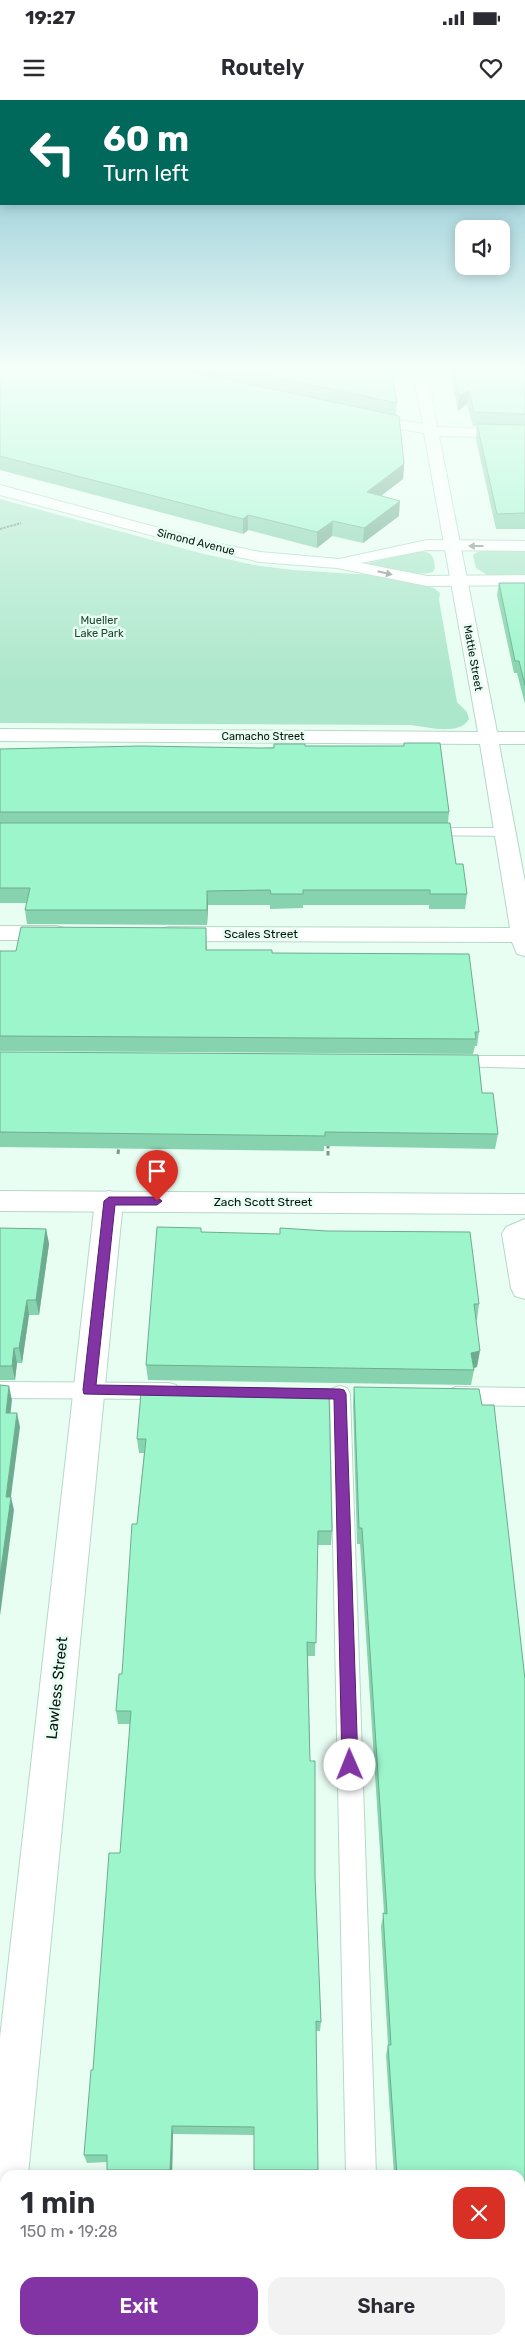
<!DOCTYPE html>
<meta charset="utf-8">
<style>
body{margin:0;font-family:Rubik,sans-serif;background:#f2f2f3;color:#2b2b33;height:100vh;display:flex;flex-direction:column;font-size:19px;white-space:nowrap}
*{box-sizing:border-box;margin:0}
p{font-size:16px;color:#7c7c81}
.icon{flex:none;width:28px;height:28px;fill:none;stroke:currentColor;stroke-width:2;stroke-linecap:round;stroke-linejoin:round}
.map{position:relative;flex:1;overflow:hidden}
.sheet{position:absolute;left:0px;top:2070px;width:525px;height:175px;display:flex;flex-direction:column;background:#fff;border-radius:15px 15px 0 0;box-shadow:0 2px 12px #0003}
.sheet>*{flex:none}
.guide{position:absolute;left:0px;top:0px;width:525px;height:105px;box-shadow:0 2px 12px #0003;background:#00695c;color:#fff;overflow:hidden}
.tools{position:absolute;left:455px;top:120px;display:grid;gap:10px}
.tools a{display:grid;place-items:center;width:55px;height:55px;border-radius:10px;background:#fff;box-shadow:0 2px 12px #0003;font-size:25px}
.pin{position:absolute;display:grid;place-items:center;width:42px;height:42px;color:#fff;margin:-51px -21px;border-radius:50% 50% 50% 0;rotate:-45deg;box-shadow:0 0 5px #0007}
.pin .icon{rotate:45deg}
.me{position:absolute;width:55px;margin:-28px;rotate:359deg;stroke-linejoin:round;filter:drop-shadow(0 0 4px #0008)}
.turn{display:flex;align-items:center;gap:18px;height:105px;padding:0 20px;font-size:22px}
.turn .icon{width:65px;height:65px;stroke-width:2.5}
.turn b{display:block;font-size:35px;line-height:42px}
.round{display:grid;place-items:center;flex:none;width:52px;height:52px;border-radius:15px;background:#f2f2f3}
.headline{display:flex;align-items:center;justify-content:space-between;height:85px;padding:0 20px}
h1{font-size:30px;font-weight:600;line-height:38px}
.action{display:flex;gap:10px;margin-top:auto;padding:10px 20px}
.action a{flex:1;height:58px;border-radius:15px;background:#8234a5;color:#fff;font-size:20px;font-weight:600;line-height:58px;text-align:center}
.action a+a{background:#f2f2f3;color:#2b2b33}
.status{display:flex;justify-content:space-between;align-items:center;height:35px;padding:0 25px;background:#fff;direction:ltr}
.status svg{height:14px;fill:currentColor}
header{display:flex;justify-content:space-between;align-items:center;height:65px;padding:0 20px;background:#fff;font-size:22px;font-weight:600}
.map>svg:first-child{display:block}
.green{fill:#ade7cb}
.lines{fill:none;stroke-linecap:round;stroke-linejoin:round}
.service-casing{stroke:#b5d9c7;stroke-width:2}
.minor-casing{stroke:#b5d9c7;stroke-width:2}
.tertiary-casing{stroke:#b5d9c7;stroke-width:2}
.path-far1{stroke:#81938b;stroke-width:2;stroke-dasharray:2.5 1;stroke-linecap:butt}
.path{stroke:#81938b;stroke-width:3;stroke-dasharray:4.5 2.5;stroke-linecap:butt}
.service{fill:#fff;fill-rule:evenodd}
.minor{fill:#fff;fill-rule:evenodd}
.tertiary{fill:#fff;fill-rule:evenodd}
.wall{fill:#87d3af}
.shaded-wall{fill:#6eac8f}
.building{fill:#9df5cc;stroke:#6eac8f}
.oneway{fill:#909693}
.route{fill:#8234a5;stroke:#54226b}
.labels{text-anchor:middle;dominant-baseline:central;stroke-width:5;stroke-linejoin:round;paint-order:stroke}
.far-street-label{font-size:11px;fill:#081610;stroke:#e8fef3}
.far-park-label{font-size:11px;fill:#1d4433;stroke:#e8fef3}
.street-label{font-size:12px;fill:#081610;stroke:#e8fef3}
.near-street-label{font-size:15px;fill:#081610;stroke:#e8fef3}
</style>
<div class="status"><b>19:27</b><svg viewBox="0 0 49 12"><path d="M0 12V9h3v3zM5 12V6h3v6zM10 12V3h3v9zM15 12V0h3v12zM26 1h20v11H26zM47 4h2v5h-2z"/></svg></div>
<header><svg class="icon" aria-label="menu" viewBox="0 0 24 24"><path d="M4 6h16M4 12h16M4 18h16"/></svg>Routely<svg class="icon" aria-label="heart" viewBox="0 0 24 24"><path d="M12 20l-8-8c-3-5 5-10 8-4 3-6 11-1 8 4z"/></svg></header>
<div class="map">
<svg width="525" height="2245" viewBox="0 0 525 2245">
<rect width="100%" height="100%" fill="#e8fef3"/>
<g class="green">
<path d="M0 399 204 454 254 465 293 470 371 475 434 488 440 493 439 500 457 602 467 612 469 619C459 637 425 626 409 625L0 623Z"/>
<path d="M525 450V475H487L476 468 473 455C484 445 511 450 525 450Z"/>
<path d="M421 451C433 453 434 457 435 468L433 472C418 477 381 469 368 463Z"/>
</g>
<g class="lines">
<defs>
<g id="service">
<path d="M426 728H506L513 732 506 736 421 735 419 732 421 729Z"/>
<path d="M454 956H525V968L448 966 446 962 448 958Z"/>
<path d="M0 1282 169 1283 176 1285 179 1291 176 1297 169 1299 0 1298Z"/>
<path d="M340 1286 347 1288 350 1294 376 2075H346L330 1294 333 1288Z"/>
<path d="M456 1287 525 1288V1306L456 1305 449 1302 446 1296 449 1290Z"/>
</g>
<g id="minor">
<path d="M412 267H426L437 327 525 330V338L439 336 497 632H525V644H499L525 782V856L517 854 512 842 169 841 161 839 158 834 161 829 169 827 510 828 480 644 0 641V629L478 632 424 333 363 322 356 318 363 314 423 324Z"/>
<path d="M0 826H56L64 828 67 833 64 838 56 840H0Z"/>
<path d="M109 1091 119 1094 123 1101 28 2075H5V2149L0 2151V1938L95 1101 99 1094Z"/>
<path d="M525 1119V1199L515 1196 511 1188 502 1134 506 1127Z"/>
<rect x="0" y="2182" width="5" height="46"/>
<rect x="520" y="2185" width="5" height="46"/>
<rect x="298" y="2240" width="46" height="5"/>
</g>
<g id="tertiary">
<path d="M0 385 211 442 260 452 339 459 427 440 525 441V451L427 450 361 463 427 476 525 475V485L427 486 337 468 260 462 203 449 0 395Z"/>
<path d="M0 1091 525 1094V1114L0 1111Z"/>
</g>
</defs>
<use href="#service" class="service-casing"/>
<use href="#minor" class="minor-casing"/>
<use href="#tertiary" class="tertiary-casing"/>
<path class="path-far1" d="M0 429 21 423"/>
<g class="path">
<path d="M328 1044V1056"/>
<path d="M118 1054 119 1045"/>
</g>
<use href="#service" class="service"/>
<use href="#minor" class="minor"/>
<use href="#tertiary" class="tertiary"/>
</g>
<g class="wall">
<path d="M0 267H391L397 303 396 315 404 364 403 379 381 396 399 416 363 443 332 436 317 448 248 430 243 434 0 370Z"/>
<path d="M449 267H525V429H496L476 339 477 326H473L467 304 458 311Z"/>
<path d="M499 483H525V604L517 573H514L497 495Z"/>
<path d="M404 643 449 712 448 723 456 764 467 794 465 809H429V805H303V808L270 809V805H208L207 825 27 824 25 810 27 803H0V649L260 648 305 646H404Z"/>
<path d="M206 828 207 850 272 853 479 932 477 946H475L473 954 0 951V851H16Z"/>
<path d="M0 952 482 993 498 1034 495 1049 324 1046V1051L0 1047Z"/>
<path d="M0 1128 46 1129 49 1144 39 1215H29L22 1263H17L15 1280H0Z"/>
<path d="M201 1128V1132L479 1204 477 1220H476L477 1267 474 1268V1270L471 1285 148 1280 146 1265Z"/>
<path d="M354 1287 522 1555 525 1579V2095H520V2075H394L386 1955 388 1945 381 1826 384 1813 360 1444H357L353 1304Z"/>
<path d="M141 1293 332 1431 331 1445H317L315 1556H308L310 1661 321 1922 320 1931H316L318 2070V2075H254V2035L173 2034 172 2075H109L107 2070V2062L87 2063 84 2055 93 1970 120 1753 130 1624H118L116 1611 122 1574 144 1353H139L137 1339Z"/>
</g>
<g class="shaded-wall">
<path d="M469 290 467 304 458 311 459 296Z"/>
<path d="M404 364 403 379 366 407 367 392Z"/>
<path d="M400 401 399 416 363 443 364 428Z"/>
<path d="M248 415V430L243 434V419Z"/>
<path d="M333 421 332 436 317 448V432Z"/>
<path d="M207 791 208 805 207 825Z"/>
<path d="M46 1129 49 1144 39 1215 36 1200Z"/>
<path d="M27 1200 29 1215 22 1263 19 1248Z"/>
<path d="M14 1248 17 1263 15 1280 12 1266Z"/>
<path d="M480 1251 477 1267 468 1269 471 1253Z"/>
<path d="M9 1286 12 1300 9 1327 6 1313Z"/>
<path d="M17 1313 20 1327 10 1404 11 1397 14 1410 0 1516V1476L6 1397Z"/>
<path d="M172 2026 173 2034 172 2075 170 2070Z"/>
</g>
<g class="building">
<path d="M0 267H169L399 316 404 364 367 392 400 401 364 428 333 421 317 432 248 415 243 419 0 356Z"/>
<path d="M226 267H391L397 303Z"/>
<path d="M453 267H525V314L474 312 469 290 459 296Z"/>
<path d="M477 324 525 325V413L497 414Z"/>
<path d="M499 483H525V585L519 561H515Z"/>
<path d="M404 643H440L449 712H0V649L141 646 260 648H274V644H305V646H404Z"/>
<path d="M0 723H450L456 764H463L467 794H430V790H303V794H271L270 790 207 791V810H25L30 788H0Z"/>
<path d="M21 827 206 828V850H272V853L469 854 479 932H475L476 939 0 936V851H16Z"/>
<path d="M0 952 478 955 482 993H493L498 1034 325 1032V1036L0 1032Z"/>
<path d="M157 1127 201 1128V1132L280 1134V1128L327 1131 470 1132 479 1204H474L480 1251 471 1253 474 1270 146 1265Z"/>
<path d="M0 1128 46 1129 36 1200H27L19 1248H14L12 1266H0Z"/>
<path d="M0 1285 9 1286 6 1313H17L6 1397H11L0 1476Z"/>
<path d="M144 1287 329 1289 332 1431H318L316 1543 307 1542 310 1661H315V1777L321 1922 316 1921 318 2070H254V2027L172 2026 170 2070H107V2055H84L91 1970H93L109 1753H120L131 1611H116L119 1574H122L132 1424H137L146 1339H137L141 1293H144Z"/>
<path d="M354 1287 479 1289 482 1305H494L525 1579V2087H520V2075H397L388 1945H391L383 1813 387 1814 362 1428H359Z"/>
</g>
<defs><path id="oneway-solid" d="M-6-.8H1V-3.2L6.5 0L1 3.2V.8H-6Z" transform="scale(1.25)"/></defs>
<g class="oneway">
<use href="#oneway-solid" transform="translate(476 446) rotate(-180)"/>
<use href="#oneway-solid" transform="translate(385 473) rotate(13)"/>
</g>
<linearGradient id="sky" x2="0" y2="1"><stop stop-color="#79bdcc"/><stop offset="0.46" stop-color="#f5fffa"/><stop offset="1" stop-color="#f5fffa" stop-opacity="0"/></linearGradient>
<rect width="525" height="581" fill="url(#sky)"/>
<path class="route" d="M109 1097H157L162 1101 157 1105H115L96 1285 340 1289 344 1290 346 1294 358 1665 355 1670 350 1672 345 1670 342 1665 334 1299 84 1294 83 1290 104 1101Z"/>
<g class="labels">
<g class="far-street-label">
<text transform="translate(196 442) rotate(14)">Simond Avenue</text>
<text transform="translate(473 558) rotate(80)">Mattie Street</text>
<text x="263" y="636">Camacho Street</text>
</g>
<g class="far-park-label">
<text x="99" y="520">Mueller<tspan x="99" dy="13">Lake Park</tspan></text>
</g>
<g class="street-label">
<text x="261" y="834">Scales Street</text>
<text x="263" y="1102">Zach Scott Street</text>
</g>
<g class="near-street-label">
<text transform="translate(57 1588) rotate(-84)">Lawless Street</text>
</g>
</g>
</svg>
<div class="tools">
<a><svg class="icon" aria-label="sound" viewBox="0 0 24 24"><path d="M4 9h4l5-4v14l-5-4H4zM17 9q2 3 0 6"/></svg></a>
</div>
<div class="pin" style="left:157px;top:1101px;background:#d93025"><svg class="icon" aria-label="arrive" viewBox="0 0 24 24"><path d="M6 21V4h12l-3 4 3 4H6"/></svg></div>
<svg class="me" style="left:350px;top:1665px" viewBox="-20 -20 40 40"><circle r="19" fill="#fff"/><path d="M0-13L10 11 0 6-10 11z" fill="#8234a5"/></svg>
<div class="guide">
<div class="turn"><svg class="icon" aria-label="left" viewBox="0 0 24 24"><path d="M17 20v-9H6M10 6l-5 5 5 5"/></svg><div><b>60 m</b>Turn left</div></div>
</div>
<section class="sheet">
<div class="headline"><div><h1>1 min</h1><p>150 m · 19:28</p></div><a class="round" style="background:#d93025;color:#fff"><svg class="icon" aria-label="close" viewBox="0 0 24 24"><path d="M6 6l12 12M18 6L6 18"/></svg></a></div>
<div class="action"><a>Exit</a><a>Share</a></div>
</section>
</div>
